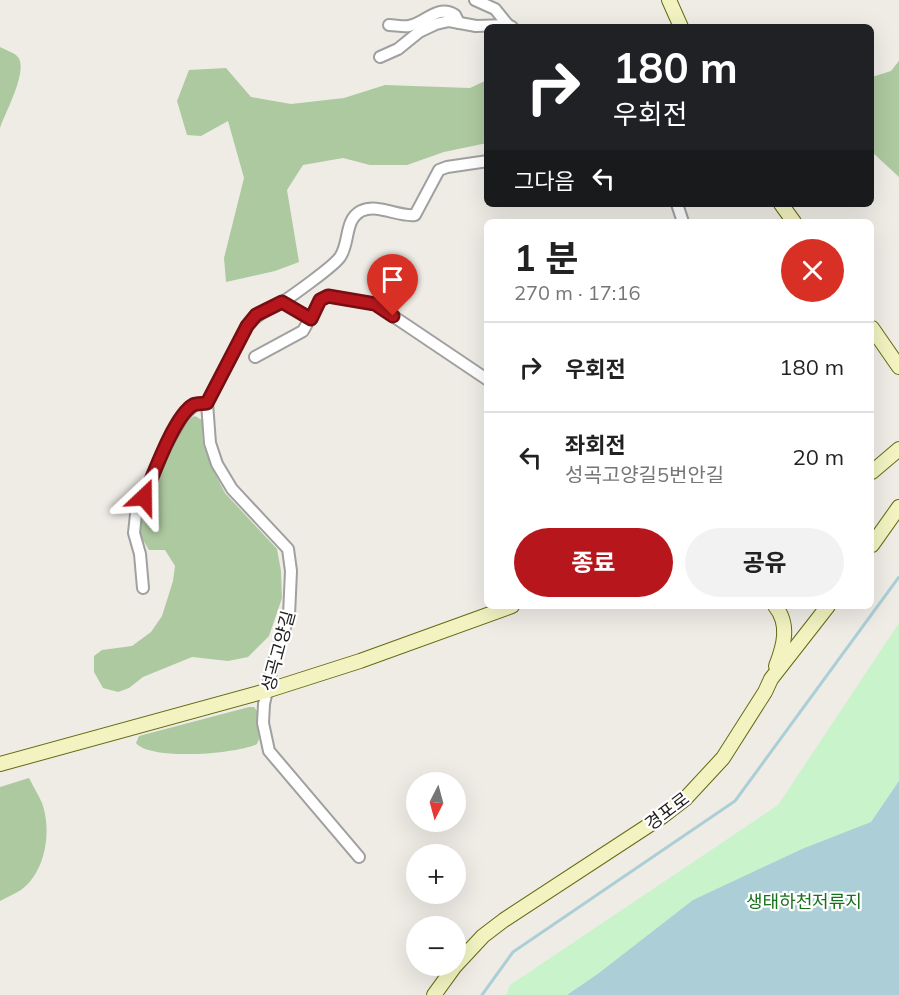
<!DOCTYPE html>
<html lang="ko">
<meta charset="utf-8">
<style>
body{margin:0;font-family:Mulish,"Noto Sans KR",sans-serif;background:#f2f2f2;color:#222;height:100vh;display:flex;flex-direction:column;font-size:22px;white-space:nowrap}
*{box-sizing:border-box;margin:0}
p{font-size:20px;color:#767676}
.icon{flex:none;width:33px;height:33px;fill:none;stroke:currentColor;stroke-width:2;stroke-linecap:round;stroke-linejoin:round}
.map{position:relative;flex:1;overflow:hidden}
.details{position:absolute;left:484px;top:219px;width:390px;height:390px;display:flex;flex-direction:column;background:#fff;border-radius:9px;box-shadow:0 6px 24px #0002}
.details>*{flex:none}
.hud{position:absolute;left:484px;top:24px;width:390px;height:183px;border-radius:9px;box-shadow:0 6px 24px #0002;background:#202124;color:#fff;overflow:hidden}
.needle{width:39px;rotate:186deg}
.tools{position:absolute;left:406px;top:772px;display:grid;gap:12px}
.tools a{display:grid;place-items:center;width:60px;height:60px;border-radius:50%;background:#fff;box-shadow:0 6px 24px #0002;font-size:30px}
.pin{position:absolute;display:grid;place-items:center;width:51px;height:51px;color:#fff;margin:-62px -26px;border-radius:50% 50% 50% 0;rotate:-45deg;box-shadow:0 0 6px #0007}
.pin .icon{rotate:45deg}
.me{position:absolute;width:66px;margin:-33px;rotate:23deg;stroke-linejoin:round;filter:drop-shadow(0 0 4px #0008)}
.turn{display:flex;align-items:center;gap:21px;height:126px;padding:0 30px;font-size:27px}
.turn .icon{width:78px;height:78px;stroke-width:2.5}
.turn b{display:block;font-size:42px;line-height:51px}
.then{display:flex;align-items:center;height:57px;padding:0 30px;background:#0003;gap:12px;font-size:22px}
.round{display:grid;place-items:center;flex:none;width:63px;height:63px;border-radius:32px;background:#f2f2f2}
.head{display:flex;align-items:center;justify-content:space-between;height:102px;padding:0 30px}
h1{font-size:36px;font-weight:700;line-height:45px}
.button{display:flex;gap:12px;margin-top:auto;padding:12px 30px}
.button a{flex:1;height:69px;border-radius:36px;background:#b7171c;color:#fff;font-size:24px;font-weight:700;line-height:69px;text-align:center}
.button a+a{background:#f2f2f2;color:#222}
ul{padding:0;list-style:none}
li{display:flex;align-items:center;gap:18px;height:90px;padding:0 30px;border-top:2px solid #e0e0e0}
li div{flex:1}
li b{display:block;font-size:22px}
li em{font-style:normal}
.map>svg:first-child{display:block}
.forest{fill:#adc9a0}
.park{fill:#c9f3cb}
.water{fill:#accfd7}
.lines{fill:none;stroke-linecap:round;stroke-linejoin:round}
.stream{stroke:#accfd7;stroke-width:3}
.street-casing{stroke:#a0a0a0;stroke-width:14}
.secondary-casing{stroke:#646b11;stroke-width:16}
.street{stroke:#fff;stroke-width:10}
.secondary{stroke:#f2f3c1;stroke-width:14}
.route-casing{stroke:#770f12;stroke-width:15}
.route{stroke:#b7171c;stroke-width:10}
.labels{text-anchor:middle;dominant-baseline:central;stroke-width:4.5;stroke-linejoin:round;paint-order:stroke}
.street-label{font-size:18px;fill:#1f1f1f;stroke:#fff}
.park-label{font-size:18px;fill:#18721d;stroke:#fff}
</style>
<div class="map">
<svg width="899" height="995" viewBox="0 0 899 995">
<rect width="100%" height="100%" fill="#efece6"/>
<g class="forest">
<path d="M0 47C5 50 13 52 17 56 30 68 5 113 0 128Z"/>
<path d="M899 61V177L872 152V77L891 71Z"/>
<path d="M226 68 251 97 291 104 344 98 385 85 470 88 487 80V143L444 152 407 165H370L343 158 303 165 287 190 299 262 275 271 226 282 224 258 244 178 228 121 201 136 187 135 177 101 189 70Z"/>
<path d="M195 416 202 420 203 444 211 466 225 493 277 549 281 571 282 598 269 636 248 657 228 661 192 657 143 677 129 688 118 692 103 688 94 672V656L102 650 132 646 151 632 162 616 173 581 175 566 165 550H149L140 535 142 514 171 450 187 420Z"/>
<path d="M249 707H254L257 711 259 739 257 744C237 754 150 761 136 743L139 736Z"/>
<path d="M29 778C33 786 38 794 42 803 52 830 46 872 21 890 15 894 7 897 0 901V787Z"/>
</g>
<path class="park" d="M899 623V995H506L510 985 778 805Z"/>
<path class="water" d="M899 781V995H567L599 973 693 900 802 849 871 822Z"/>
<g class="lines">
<path class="stream" d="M482 995 513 952 735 801 899 577"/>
<defs>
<g id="street">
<path d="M475 0 495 9 508 25"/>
<path d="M389 25C395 25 403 27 409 26 426 23 437 4 455 15L459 23"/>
<path d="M380 57 398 49 419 32 436 24 449 21 476 26 508 25 512 27"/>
<path d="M677 204 683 222"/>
<path d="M282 302 311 319"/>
<path d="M255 357 303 331 320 300 328 296 375 304 488 380"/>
<path d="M207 403 210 443 217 464 232 489 288 549 291 571 289 615 273 664 264 704 263 723 269 751 359 857"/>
<path d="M143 588 140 554 134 533 136 514 165 447 183 416 194 405 207 403 247 326C259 312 267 311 281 303 292 296 334 266 340 257 350 243 344 220 361 211 378 203 397 217 415 215L439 170 447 167 488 161"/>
</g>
<g id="secondary">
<path d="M669 0 681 27"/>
<path d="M781 204 794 222"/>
<path d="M872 328 899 367"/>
<path d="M872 472 899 449"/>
<path d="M872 545 899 507"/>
<path d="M775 606C790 624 784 646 776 666"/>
<path d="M0 764 266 691 360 661 512 606"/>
<path d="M456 965 483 936 504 920 663 816 685 799 723 758 765 692 771 679 828 606"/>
<path d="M434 995 455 966"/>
</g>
</defs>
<use href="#street" class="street-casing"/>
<use href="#secondary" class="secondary-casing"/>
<use href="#street" class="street"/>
<use href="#secondary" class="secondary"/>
</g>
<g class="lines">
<defs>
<path id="route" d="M144 497C153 476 174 416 193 405 197 403 203 404 207 403L247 326 256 315 282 302 311 319 320 300 328 296 375 304 393 316"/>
</defs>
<use href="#route" class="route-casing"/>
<use href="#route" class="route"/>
</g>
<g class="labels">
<g class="street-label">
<text transform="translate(278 651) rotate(-75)">성곡고양길</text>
<text transform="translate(667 811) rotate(-37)">경포로</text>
</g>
<g class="park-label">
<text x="804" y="901">생태하천저류지</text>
</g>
</g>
</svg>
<div class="tools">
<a><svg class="needle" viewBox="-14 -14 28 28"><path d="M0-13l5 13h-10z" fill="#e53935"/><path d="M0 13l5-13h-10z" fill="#767676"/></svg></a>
<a>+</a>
<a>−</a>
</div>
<div class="pin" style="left:393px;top:316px;background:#d93025"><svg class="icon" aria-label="arrive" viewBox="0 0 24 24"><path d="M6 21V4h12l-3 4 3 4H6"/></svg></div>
<svg class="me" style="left:144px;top:497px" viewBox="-20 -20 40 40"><path d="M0-17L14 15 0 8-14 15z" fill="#b7171c" stroke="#fff" stroke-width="4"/></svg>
<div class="hud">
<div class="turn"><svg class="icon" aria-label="right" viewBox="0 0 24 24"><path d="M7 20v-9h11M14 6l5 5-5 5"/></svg><div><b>180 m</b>우회전</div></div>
<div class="then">그다음<svg class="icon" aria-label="left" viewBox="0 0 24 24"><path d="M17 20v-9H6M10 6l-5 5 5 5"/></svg></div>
</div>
<section class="details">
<div class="head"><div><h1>1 분</h1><p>270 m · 17:16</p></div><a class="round" style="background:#d93025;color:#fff"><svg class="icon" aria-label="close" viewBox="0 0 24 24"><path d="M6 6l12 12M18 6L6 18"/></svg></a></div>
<ul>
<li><svg class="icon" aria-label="right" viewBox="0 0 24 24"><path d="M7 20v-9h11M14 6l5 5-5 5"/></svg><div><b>우회전</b></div><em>180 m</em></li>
<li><svg class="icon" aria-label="left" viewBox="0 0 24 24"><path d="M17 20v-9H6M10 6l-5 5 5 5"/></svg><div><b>좌회전</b><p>성곡고양길5번안길</p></div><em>20 m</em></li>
</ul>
<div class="button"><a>종료</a><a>공유</a></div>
</section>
</div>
